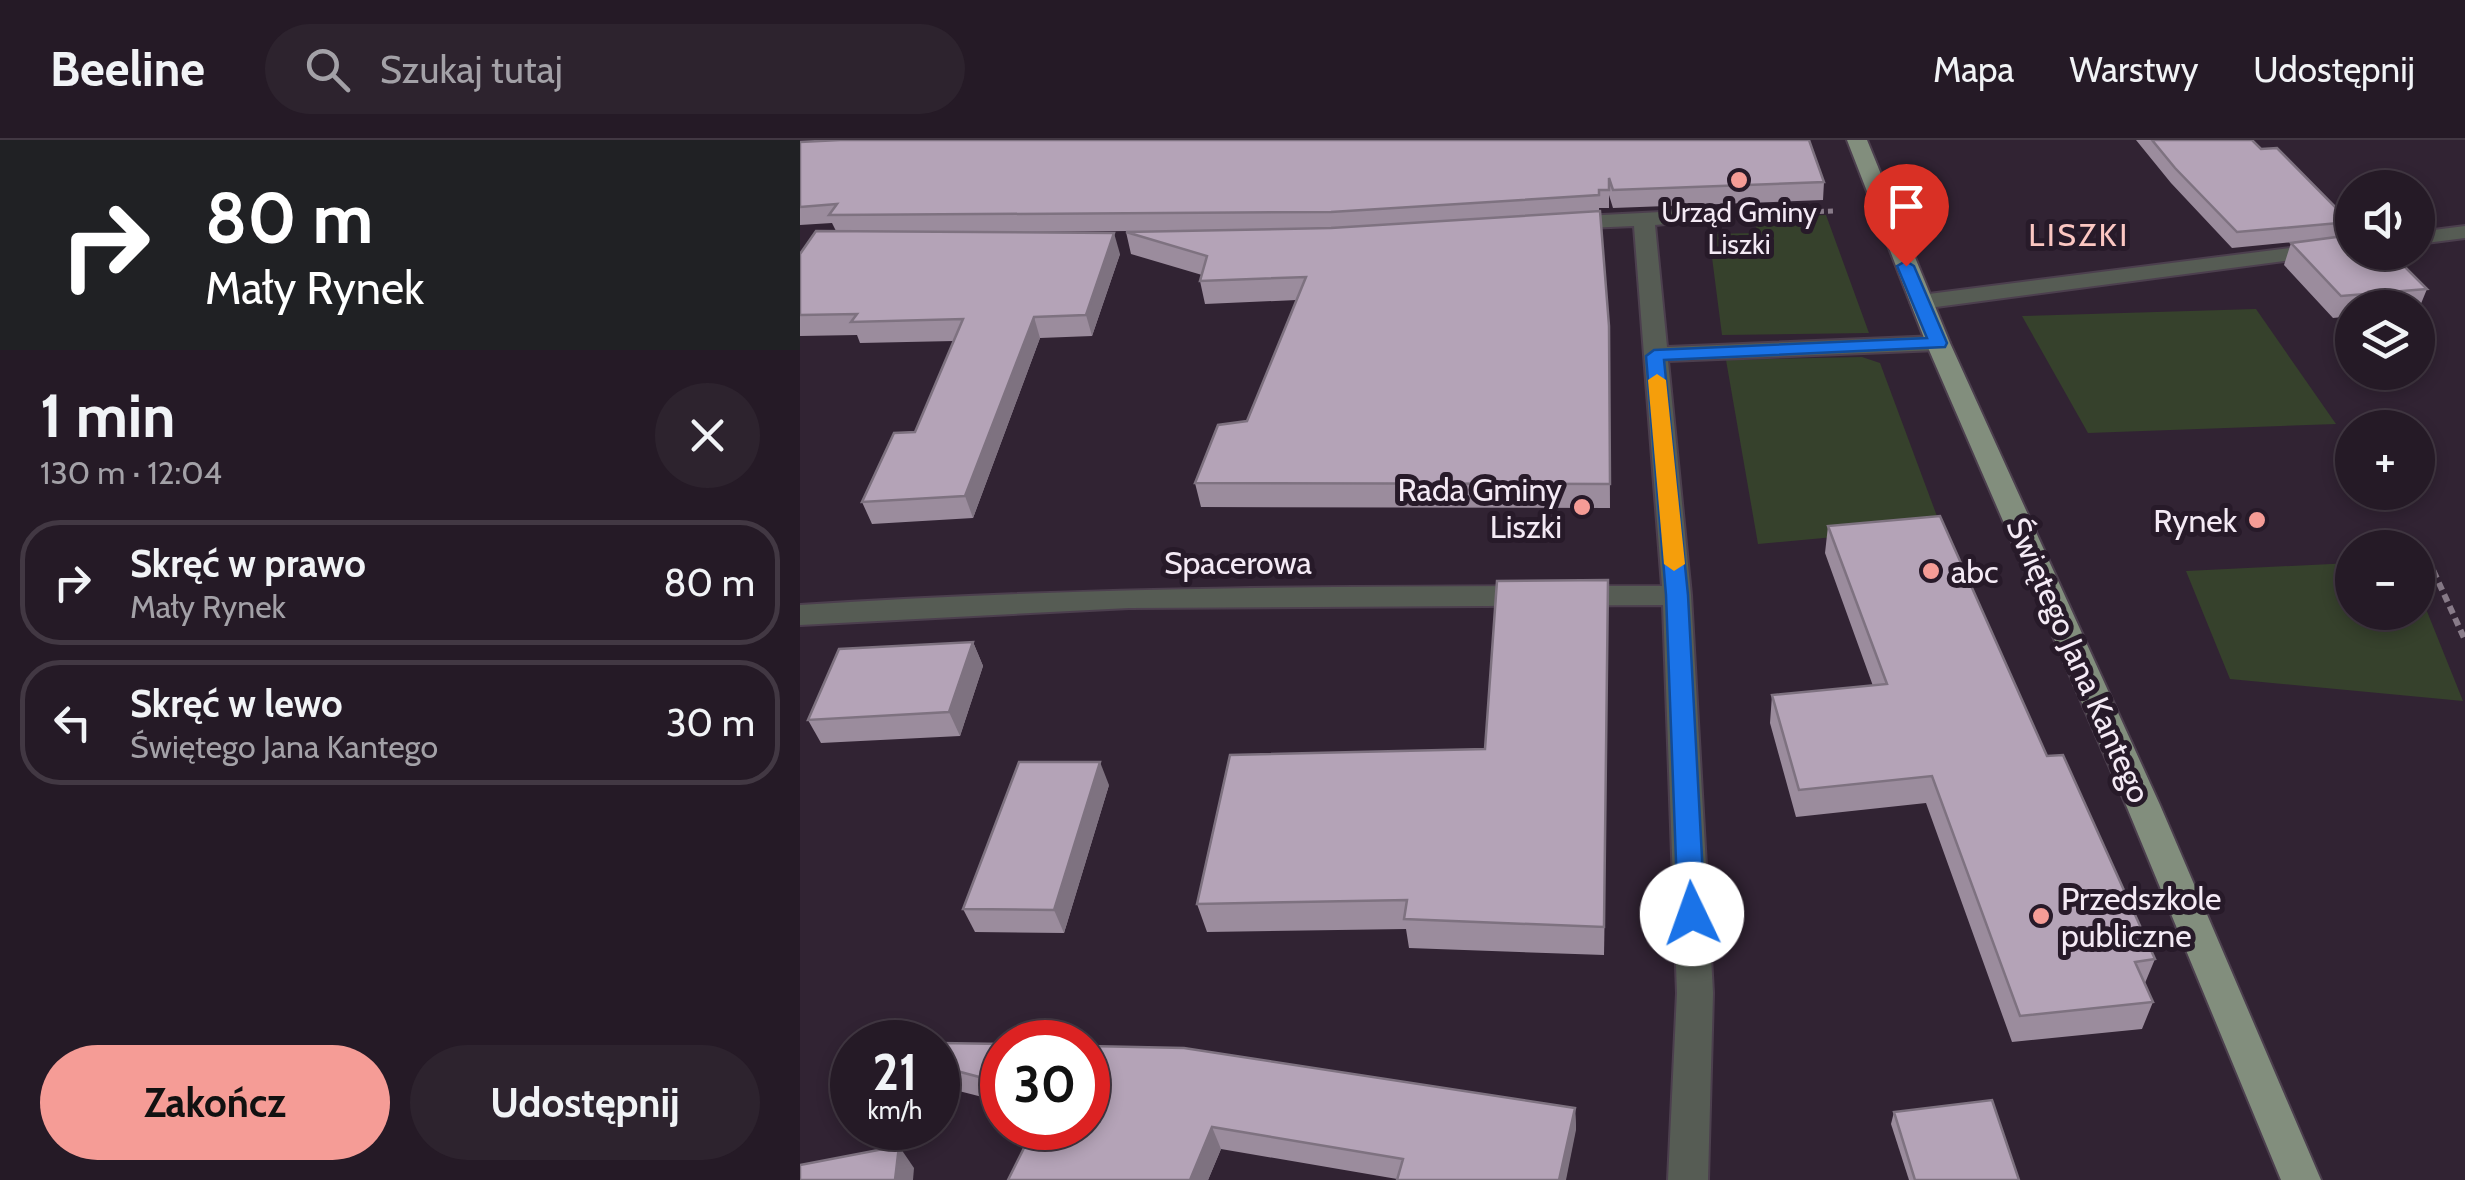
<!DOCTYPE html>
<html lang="pl">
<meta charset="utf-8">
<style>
body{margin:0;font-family:Cabin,sans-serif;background:#2d232e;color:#f1f3f6;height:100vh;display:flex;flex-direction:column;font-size:38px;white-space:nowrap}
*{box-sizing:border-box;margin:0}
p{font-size:32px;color:#a3a1a7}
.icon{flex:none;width:55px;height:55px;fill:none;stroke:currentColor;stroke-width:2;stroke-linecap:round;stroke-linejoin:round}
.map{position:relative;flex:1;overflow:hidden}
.drawer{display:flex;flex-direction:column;background:#251a26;width:800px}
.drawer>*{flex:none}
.guide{background:#202124;color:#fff;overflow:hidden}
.buttons{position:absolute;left:1535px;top:30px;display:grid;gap:20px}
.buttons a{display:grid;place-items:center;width:100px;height:100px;border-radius:50%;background:#251a26;box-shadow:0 5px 15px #0003,0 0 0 2px #423843;font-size:50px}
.speed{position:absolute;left:30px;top:880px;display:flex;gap:20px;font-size:50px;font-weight:700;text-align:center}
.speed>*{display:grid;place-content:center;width:130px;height:130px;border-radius:50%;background:#251a26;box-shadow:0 5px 15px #0003,0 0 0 2px #423843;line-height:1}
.speed small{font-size:25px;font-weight:400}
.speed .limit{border:15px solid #d22;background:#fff;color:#111}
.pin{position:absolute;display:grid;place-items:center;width:85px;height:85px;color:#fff;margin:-102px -42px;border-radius:50% 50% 50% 0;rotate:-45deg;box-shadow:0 0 10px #0007}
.pin .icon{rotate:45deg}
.me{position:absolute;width:110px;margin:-55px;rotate:357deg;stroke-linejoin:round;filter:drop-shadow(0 0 8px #0008)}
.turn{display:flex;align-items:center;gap:35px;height:210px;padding:0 40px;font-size:45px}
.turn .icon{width:130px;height:130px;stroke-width:2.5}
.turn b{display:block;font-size:70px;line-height:85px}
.round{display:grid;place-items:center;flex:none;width:105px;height:105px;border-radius:52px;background:#2d232e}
.overview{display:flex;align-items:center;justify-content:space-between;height:170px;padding:0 40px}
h1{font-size:60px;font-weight:800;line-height:75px}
.primary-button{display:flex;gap:20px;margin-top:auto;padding:20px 40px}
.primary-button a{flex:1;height:115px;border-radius:60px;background:#f59c96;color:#111;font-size:40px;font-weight:800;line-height:115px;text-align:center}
.primary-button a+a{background:#2d232e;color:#f1f3f6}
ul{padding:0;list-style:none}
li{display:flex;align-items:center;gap:30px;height:125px;margin:0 20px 15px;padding:0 20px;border:5px solid #423843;border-radius:40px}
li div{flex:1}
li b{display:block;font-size:38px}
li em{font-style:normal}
header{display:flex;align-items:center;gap:60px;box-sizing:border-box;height:140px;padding:0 50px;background:#251a26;border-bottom:2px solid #423843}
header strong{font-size:48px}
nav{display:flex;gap:55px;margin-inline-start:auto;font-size:35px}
.search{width:700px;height:90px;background:#2d232e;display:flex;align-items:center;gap:25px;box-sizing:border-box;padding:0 35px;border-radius:55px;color:#a3a1a7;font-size:38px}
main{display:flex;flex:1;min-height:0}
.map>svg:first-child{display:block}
.green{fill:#36412c}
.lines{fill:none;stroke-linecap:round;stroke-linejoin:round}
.minor-casing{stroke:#4c3f4e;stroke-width:4}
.major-casing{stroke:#4c3f4e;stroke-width:4}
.path-far1{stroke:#887b89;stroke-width:5;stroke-dasharray:5 4;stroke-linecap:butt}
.path{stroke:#887b89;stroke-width:6;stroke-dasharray:8 5;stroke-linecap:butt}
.minor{fill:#565c54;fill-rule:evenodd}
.major{fill:#828e7d;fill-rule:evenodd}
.wall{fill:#9b8c9d}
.shaded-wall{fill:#7e7280}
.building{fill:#b4a3b7;stroke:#7e7280;stroke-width:2.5}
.route{fill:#1a73e8;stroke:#114b97;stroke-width:2.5}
.slow{fill:#f59e0b}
.poi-dot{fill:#f59c96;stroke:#271a29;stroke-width:4}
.labels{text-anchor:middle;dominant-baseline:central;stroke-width:10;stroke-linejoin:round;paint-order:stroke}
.far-poi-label{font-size:28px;fill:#f4eaf5;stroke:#271a29}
.far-quarter-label{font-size:32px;letter-spacing:2.5px;fill:#fbc7c2;stroke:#271a29}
.poi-label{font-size:32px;fill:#f4eaf5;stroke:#271a29;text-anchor:end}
.street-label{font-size:32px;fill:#f4eaf5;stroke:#271a29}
</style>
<header>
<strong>Beeline</strong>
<div class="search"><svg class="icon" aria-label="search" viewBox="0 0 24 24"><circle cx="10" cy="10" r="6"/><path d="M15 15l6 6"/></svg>Szukaj tutaj</div>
<nav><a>Mapa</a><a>Warstwy</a><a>Udostępnij</a></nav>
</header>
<main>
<section class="drawer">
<div class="guide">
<div class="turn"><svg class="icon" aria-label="right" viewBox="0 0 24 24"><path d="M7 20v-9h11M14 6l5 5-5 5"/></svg><div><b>80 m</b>Mały Rynek</div></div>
</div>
<div class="overview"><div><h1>1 min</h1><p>130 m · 12:04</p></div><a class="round"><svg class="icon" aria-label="close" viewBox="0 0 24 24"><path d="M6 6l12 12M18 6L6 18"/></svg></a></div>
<ul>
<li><svg class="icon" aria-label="right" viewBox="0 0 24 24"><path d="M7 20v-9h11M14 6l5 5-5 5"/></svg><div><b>Skręć w prawo</b><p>Mały Rynek</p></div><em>80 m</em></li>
<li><svg class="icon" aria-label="left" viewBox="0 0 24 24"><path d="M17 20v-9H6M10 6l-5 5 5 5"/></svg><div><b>Skręć w lewo</b><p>Świętego Jana Kantego</p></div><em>30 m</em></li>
</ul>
<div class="primary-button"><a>Zakończ</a><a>Udostępnij</a></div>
</section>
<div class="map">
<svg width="1665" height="1040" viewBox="0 0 1665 1040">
<rect width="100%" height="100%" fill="#312333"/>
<g class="green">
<path d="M1026 75 1069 193 922 195 909 94 957 93 955 78Z"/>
<path d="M1456 169 1536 284 1288 293 1222 176Z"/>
<path d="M1062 217 1080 223 1141 387 958 404 926 220Z"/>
<path d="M1552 423V472H1618V449L1663 561 1430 539 1386 431Z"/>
</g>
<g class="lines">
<defs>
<g id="minor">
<path d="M900 70 907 72 910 76 907 80 855 85 867 207 1138 196 1150 203 1138 210 868 221 891 455 913 853 908 1040H868L877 853 863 465 329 468 0 485V465C287 446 574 446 862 446L834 86 764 89 754 83 764 77Z"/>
<path d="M1665 86V98L1618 104V92Z"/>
<path d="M1552 100V112L1121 169 1110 162 1121 155Z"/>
</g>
<path id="major" d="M1047 0H1067L1150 203 1360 665 1521 1040H1481L1326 665 1126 203Z"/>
</defs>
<use href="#minor" class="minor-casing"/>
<use href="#major" class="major-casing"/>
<path class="path-far1" d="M947 74 1034 71"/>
<path class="path" d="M1628 419 1665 500"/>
<use href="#minor" class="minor"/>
<use href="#major" class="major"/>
</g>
<g class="wall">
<path d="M1336 0H1452L1461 9 1550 82 1544 96 1627 149 1618 171V168H1552V176L1533 178 1484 125 1491 103 1524 99 1432 108 1371 43Z"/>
<path d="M0 2 1024 42 1023 60 813 68 809 55V68H799L809 186 810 368 401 367 395 343 447 281 497 160 405 164 400 141 402 135 331 114 326 92 328 91 205 92 320 114 292 196 240 198 173 378 72 384 62 362 115 292 154 201 60 203 57 195 0 196V114L36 91 32 83 0 85Z"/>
<path d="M1028 386 1247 616 1355 819 1345 843 1353 862 1342 889 1212 902 1126 663 996 677 970 583 972 555 1073 546 1025 413Z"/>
<path d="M808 469 804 815 609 808 606 789 407 792 397 764 685 609Z"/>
<path d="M173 502 183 526 160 596 21 603 8 580Z"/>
<path d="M309 645 264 793 175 792 163 769Z"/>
<path d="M202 904V962L151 949 138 927V921Z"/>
<path d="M775 968 776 990 597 1039 421 1009 408 1040H208L234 988Z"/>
<path d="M1094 972 1219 1040H1109L1091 984Z"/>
</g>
<g class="shaded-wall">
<path d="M314 93 320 114 292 196 286 175Z"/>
<path d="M234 177 240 198 173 378 165 356Z"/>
<path d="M808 440V469L804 815V787Z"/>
<path d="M173 502 183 526 160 596 149 572Z"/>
<path d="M300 622 309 645 264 793 254 770Z"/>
<path d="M775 968 776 990 766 1040H759Z"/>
<path d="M412 987 421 1009 408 1040H390Z"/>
<path d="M99 1006 114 1028 113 1040H95Z"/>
</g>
<g class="building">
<path d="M40 0H1009L1024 42 813 50 809 38V50H799V55L531 72 29 75 37 64 0 67V2Z"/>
<path d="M1352 0H1452L1461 9 1477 8 1550 82 1437 92 1375 28Z"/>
<path d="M800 71 809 186 810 344 395 343 418 285 447 281 506 137 400 141 407 116 326 92 531 88Z"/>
<path d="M16 91 314 93 286 175 234 177 165 356 62 362 94 293 115 292 163 179 51 182 57 174 0 175V114Z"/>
<path d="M1552 95V112H1590L1627 149 1541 156 1491 103Z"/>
<path d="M1140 376 1247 616 1263 615 1355 819 1335 822 1353 862 1220 876 1132 636 999 650 972 555 1087 544 1028 386Z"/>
<path d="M808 440 804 787 604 779 607 760 397 764 430 615 685 609 697 441Z"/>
<path d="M173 502 149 572 8 580 39 509Z"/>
<path d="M219 622H300L254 770 163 769Z"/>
<path d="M140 903 202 904V943L138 926Z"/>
<path d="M288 906 384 908 775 968 759 1040H597L603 1019 412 987 390 1040H208L234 988H288Z"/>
<path d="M1192 960 1219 1040H1115L1094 972Z"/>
<path d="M99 1006 95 1040H0V1025Z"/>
</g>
<path class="route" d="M1106 121 1114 126 1147 203 1145 207 864 220 888 455 905 774 901 781 892 784 882 781 878 774 866 455 846 216 854 210 1127 198 1097 126Z"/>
<path class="slow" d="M857 234 866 240 885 424 874 431 864 424 848 240Z"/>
<g class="poi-dot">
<circle cx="939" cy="40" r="10"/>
<circle cx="782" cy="367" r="10"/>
<circle cx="1457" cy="380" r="10"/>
<circle cx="1131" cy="431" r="10"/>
<circle cx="1241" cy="776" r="10"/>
</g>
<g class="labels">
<g class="far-poi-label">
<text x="939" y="72">Urząd Gminy<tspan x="939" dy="32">Liszki</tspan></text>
</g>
<g class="far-quarter-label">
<text x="1279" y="94">LISZKI</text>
</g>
<g class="poi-label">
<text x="762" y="349">Rada Gminy<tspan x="762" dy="37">Liszki</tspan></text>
<text x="1437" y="380">Rynek</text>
<text x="1151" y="431" text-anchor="start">abc</text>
<text x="1261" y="758" text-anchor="start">Przedszkole<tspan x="1261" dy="37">publiczne</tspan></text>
</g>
<g class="street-label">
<text x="438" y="422">Spacerowa</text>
<text transform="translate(1279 520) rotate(66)">Świętego Jana Kantego</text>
</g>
</g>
</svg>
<div class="buttons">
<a><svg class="icon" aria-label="sound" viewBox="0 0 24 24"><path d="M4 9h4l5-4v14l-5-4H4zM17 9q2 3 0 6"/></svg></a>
<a><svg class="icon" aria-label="layers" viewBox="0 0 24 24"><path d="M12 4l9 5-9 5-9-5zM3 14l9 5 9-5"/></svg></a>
<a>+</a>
<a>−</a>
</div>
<div class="speed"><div>21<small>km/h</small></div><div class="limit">30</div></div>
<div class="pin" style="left:1106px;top:126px;background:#d93025"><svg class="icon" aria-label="arrive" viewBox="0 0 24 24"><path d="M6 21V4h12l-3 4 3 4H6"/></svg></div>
<svg class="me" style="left:892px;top:774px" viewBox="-20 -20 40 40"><circle r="19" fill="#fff"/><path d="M0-13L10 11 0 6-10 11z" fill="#1a73e8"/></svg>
</div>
</main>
